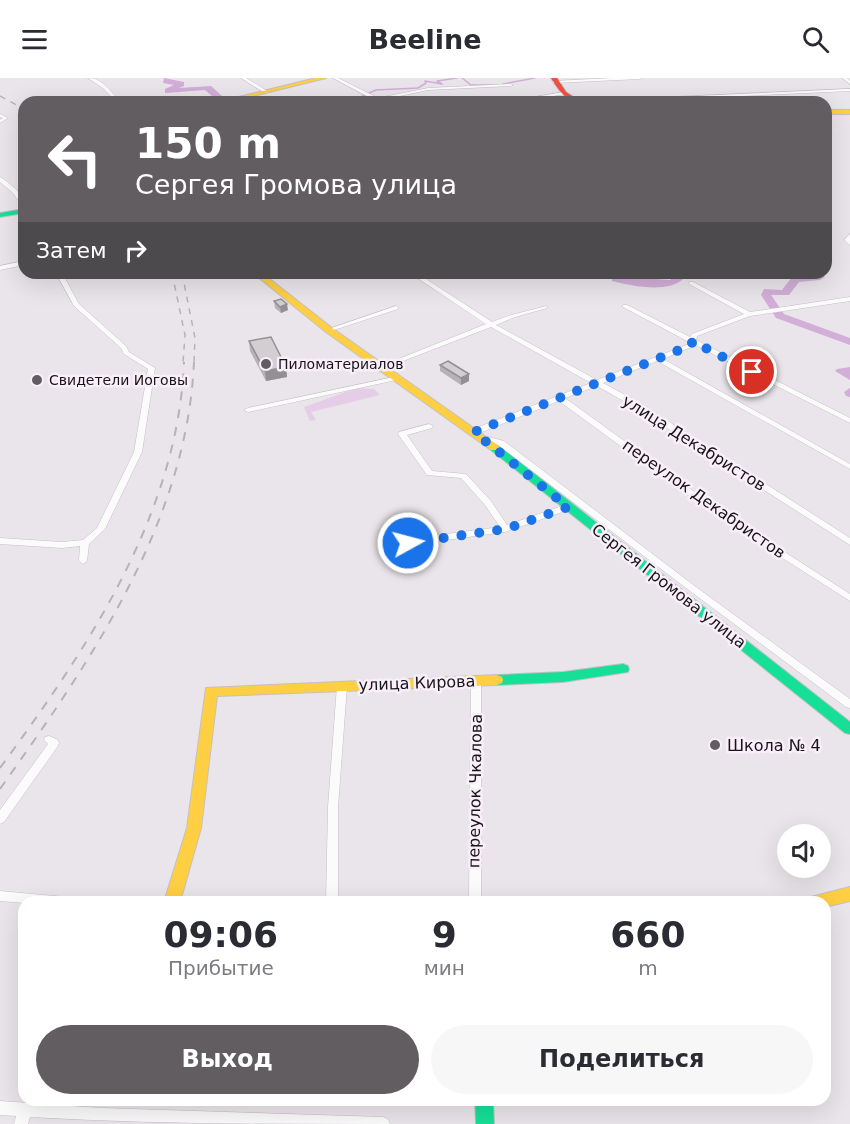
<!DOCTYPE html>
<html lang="ru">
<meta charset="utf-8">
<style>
body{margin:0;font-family:"DejaVu Sans",sans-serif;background:#f7f7f7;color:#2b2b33;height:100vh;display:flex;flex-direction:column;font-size:22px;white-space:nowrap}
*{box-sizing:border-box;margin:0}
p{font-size:20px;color:#7c7c81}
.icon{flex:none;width:33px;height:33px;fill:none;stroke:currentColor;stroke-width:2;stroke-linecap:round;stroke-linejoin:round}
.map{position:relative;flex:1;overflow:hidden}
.details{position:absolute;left:18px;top:818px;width:813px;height:210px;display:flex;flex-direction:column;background:#fff;border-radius:18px;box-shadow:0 6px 24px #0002}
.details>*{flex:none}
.guide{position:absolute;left:18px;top:18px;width:814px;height:183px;border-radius:18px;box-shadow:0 6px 24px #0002;background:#615d61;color:#fff;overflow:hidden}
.controls{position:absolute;left:777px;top:746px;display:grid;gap:12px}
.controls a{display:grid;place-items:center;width:54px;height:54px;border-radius:50%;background:#fff;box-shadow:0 6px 24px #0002;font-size:30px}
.pin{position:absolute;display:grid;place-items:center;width:51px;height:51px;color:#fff;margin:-26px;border:3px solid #fff;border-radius:50%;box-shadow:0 2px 6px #0007}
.me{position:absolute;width:66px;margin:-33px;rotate:83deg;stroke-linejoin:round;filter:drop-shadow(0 0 4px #0008)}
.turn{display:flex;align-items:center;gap:21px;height:126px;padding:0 18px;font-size:27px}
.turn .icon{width:78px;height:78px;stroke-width:2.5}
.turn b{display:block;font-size:42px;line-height:51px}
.then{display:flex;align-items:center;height:57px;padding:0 18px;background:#0003;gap:12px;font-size:22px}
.eta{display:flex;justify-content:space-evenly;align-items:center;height:102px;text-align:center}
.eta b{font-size:36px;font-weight:600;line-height:42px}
.cta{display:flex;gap:12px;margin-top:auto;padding:12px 18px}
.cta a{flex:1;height:69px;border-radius:36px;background:#615d61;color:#fff;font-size:24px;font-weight:600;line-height:69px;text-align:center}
.cta a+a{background:#f7f7f7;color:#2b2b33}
header{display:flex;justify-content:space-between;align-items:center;height:78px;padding:0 18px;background:#fff;font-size:27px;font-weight:600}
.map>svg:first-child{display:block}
.green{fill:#e5cde8}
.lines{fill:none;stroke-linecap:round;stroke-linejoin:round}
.stream{stroke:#d2aed8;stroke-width:1.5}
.river{fill:#d2aed8;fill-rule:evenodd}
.street-casing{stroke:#c4c0c5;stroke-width:1}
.fast-casing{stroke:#c4c0c5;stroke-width:2}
.slow-casing{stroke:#c4c0c5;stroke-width:2}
.jam-casing{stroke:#c4c0c5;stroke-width:2}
.street{fill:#fcfbfc;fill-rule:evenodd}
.fast{fill:#16e098;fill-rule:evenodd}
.slow{fill:#ffcf43;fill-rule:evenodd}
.jam{fill:#f24e42;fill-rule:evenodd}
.rail-far1{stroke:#b5b4b5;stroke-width:1.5;stroke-dasharray:6 6;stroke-linecap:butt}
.rail{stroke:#b5b4b5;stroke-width:2;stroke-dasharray:9 9;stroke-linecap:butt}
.wall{fill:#b5b1b5}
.shaded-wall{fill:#939093}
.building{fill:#d2ced2;stroke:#939093;stroke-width:1.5}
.route{stroke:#1a73e8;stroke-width:10;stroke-dasharray:0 18}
.poi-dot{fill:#615d61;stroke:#f9effa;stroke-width:2}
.labels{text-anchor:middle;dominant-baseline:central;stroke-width:5;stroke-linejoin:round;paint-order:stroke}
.far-poi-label{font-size:14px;fill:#171417;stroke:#f9effa;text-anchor:start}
.street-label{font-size:16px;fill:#171417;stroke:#f9effa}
.poi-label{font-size:16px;fill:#171417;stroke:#f9effa;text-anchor:start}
</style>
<header><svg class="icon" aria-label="menu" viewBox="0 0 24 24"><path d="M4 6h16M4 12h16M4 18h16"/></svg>Beeline<svg class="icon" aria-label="search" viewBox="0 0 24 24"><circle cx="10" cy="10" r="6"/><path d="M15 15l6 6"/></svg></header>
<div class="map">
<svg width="850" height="1046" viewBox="0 0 850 1046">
<rect width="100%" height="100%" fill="#eae5ea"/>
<path class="green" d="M357 310 374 311 380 317 311 334 316 342 310 343 304 329Z"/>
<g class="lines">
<g class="stream">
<path d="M462 0 471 7H497"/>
<path d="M503 6 535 0"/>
<path d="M349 24 376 12 418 10 426 5 425 3 442 6 437 3 457 0"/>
</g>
<g class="river">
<path d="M164 0 184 4V8L179 10 211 8 222 18 209 24H198L212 18 205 12 165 15V11L174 7 163 5Z"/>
<path d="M619 195H631L626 199 670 202 674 199 672 195H682L684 200C669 216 632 208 612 203V199Z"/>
<path d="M807 195H820L825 199 820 202 799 204 789 217H771L784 236 850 260V267L776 240 761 217 764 211 782 212 792 199 808 197Z"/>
<path d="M850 289V302L835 293 837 291Z"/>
<path d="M850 310V319L846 318 844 314Z"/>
</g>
<defs>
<g id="street">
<path d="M88 0C102 0 112 14 120 24H116L103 10Z"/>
<path d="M241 0H246L269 14 265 15Z"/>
<path d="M333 0H338L378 20 428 10 511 6 513 7 511 8 428 12 381 22 383 24H378Z"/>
<path d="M612 0H642L640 1 554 5 552 4 554 3Z"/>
<path d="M842 0H847L850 3V6Z"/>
<path d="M850 11V13L614 24H582L584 23Z"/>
<path d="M564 14 566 16 516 24H505Z"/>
<path d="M237 19H241L247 24H242L237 21Z"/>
<path d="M0 36 8 40 0 45V42L3 40 0 39Z"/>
<path d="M0 99C10 105 24 116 24 128L22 127 12 114 0 104Z"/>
<path d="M850 156V167L844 162Z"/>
<path d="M24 183V187L0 192V188Z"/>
<path d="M56 195H62L79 226 126 268 129 274 155 290 142 374 105 451 89 466 87 483 83 486 79 483 80 468 62 470 0 466V460L62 464 83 462 97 450 134 374 148 291 124 276 121 270 74 228Z"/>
<path d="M410 195H417L492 244 511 237 547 228V230L515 239 496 247 597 302 689 266V264L623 229V227H627L690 259 692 256 744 236 689 206V204H693L750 234 850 219V223L750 238 697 258 696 262 850 340V345L695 267 694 268 663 281 850 386V391L657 283 603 305 640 325 850 460V467L634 329 597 308 565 320 721 433 850 516V523L715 437 559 323 477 356H471V352L555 319V317H560L591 305 491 249 385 290H381V288L486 246Z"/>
<path d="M396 228 398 229V231L331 253H327L326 252Z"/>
<path d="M399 298 401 299V301L248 334 244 332 248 330Z"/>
<path d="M429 346 433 348 432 350 407 357 432 393 466 396 491 423 507 447 565 427H571L572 429 571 431 505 454 386 470 383 469 382 467 383 465 386 464 500 449 485 427 461 400 427 397 398 356 399 354Z"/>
<path d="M478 357H481L504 363 700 512 850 621V630L846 629 694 516 498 367 478 361Z"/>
<path d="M476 599 479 600 481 603V824H469L471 603 473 600Z"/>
<path d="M342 604 345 605 347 608 338 729V824H326L328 729 337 608 339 605Z"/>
<path d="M49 658 58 662 59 665 58 668 4 744 0 746V732L48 666 44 662 45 659Z"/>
<path d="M0 813 65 819 69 820 71 824H24V825L0 823Z"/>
<path d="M0 1023 101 1030 383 1039 388 1041 390 1046C270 1046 150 1046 30 1039L28 1046H14L16 1038 0 1037Z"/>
</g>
<g id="fast">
<path d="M24 131V135L0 139V135Z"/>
<path d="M495 367 499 368 850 644V656L845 655 491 372V368Z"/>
<path d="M623 586 628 588 629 591 628 594 563 604 497 607 492 605 491 602 492 599 497 597 563 594Z"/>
<path d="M475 1022H493L494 1046H476Z"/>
</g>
<g id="slow">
<path d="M316 0H326L229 24H218Z"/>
<rect x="826" y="32" width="24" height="4"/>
<path d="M253 195H262L332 250 499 368V372H491L326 254Z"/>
<path d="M497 597 502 599 503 602 502 605 497 607 217 618 201 750 180 824H164L187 750 206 610Z"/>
<path d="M850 809V823L825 829V824H808L811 819Z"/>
</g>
<path id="jam" d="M551 0H557L566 14 581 24C566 24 559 12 551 0Z"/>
</defs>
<use href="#street" class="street-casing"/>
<use href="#fast" class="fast-casing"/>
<use href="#slow" class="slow-casing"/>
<use href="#jam" class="jam-casing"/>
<use href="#street" class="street"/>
<use href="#fast" class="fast"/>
<use href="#slow" class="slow"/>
<use href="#jam" class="jam"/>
<g class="rail-far1">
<path d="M0 18 24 31"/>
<path d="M172 195 185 257 183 285"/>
<path d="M182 195 195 260 194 285"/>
</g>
<g class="rail">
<path d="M0 690C87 571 178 436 184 284"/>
<path d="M0 711C90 584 187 444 194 284"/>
</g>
</g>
<g class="wall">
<path d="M274 223 288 232 281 235 275 230Z"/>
<path d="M249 263 286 289 287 299 266 303 250 273Z"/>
<path d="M440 287 469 303 461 307 440 293Z"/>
</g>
<g class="shaded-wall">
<path d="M287 226 288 232 281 235 280 229Z"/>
<path d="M286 289 287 299 266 303 265 293Z"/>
<path d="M469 296V303L461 307V300Z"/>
</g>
<g class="building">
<path d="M281 221 287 226 280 229 274 223Z"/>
<path d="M271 259 286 289 265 293 249 263Z"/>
<path d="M448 283 469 296 461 300 440 287Z"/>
</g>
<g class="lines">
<path class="route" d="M408 465 506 451 568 429 474 354 692 267V263L752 294"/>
</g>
<g class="poi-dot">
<circle cx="266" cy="286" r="6"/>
<circle cx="37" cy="302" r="6"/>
<circle cx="715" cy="667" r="6"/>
</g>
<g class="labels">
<g class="far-poi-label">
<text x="278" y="286">Пиломатериалов</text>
<text x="49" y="302">Свидетели Иоговы</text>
</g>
<g class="street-label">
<text transform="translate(694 365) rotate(32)">улица Декабристов</text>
<text transform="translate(704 421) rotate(35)">переулок Декабристов</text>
<text transform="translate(669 508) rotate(38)">Сергея Громова улица</text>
<text transform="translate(417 605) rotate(-2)">улица Кирова</text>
<text transform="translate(475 713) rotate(-89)">переулок Чкалова</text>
</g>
<g class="poi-label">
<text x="727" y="667">Школа № 4</text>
</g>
</g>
</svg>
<div class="controls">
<a><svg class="icon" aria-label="sound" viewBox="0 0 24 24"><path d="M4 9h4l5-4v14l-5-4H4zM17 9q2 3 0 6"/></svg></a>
</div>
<div class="pin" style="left:752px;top:294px;background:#d93025"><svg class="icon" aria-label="arrive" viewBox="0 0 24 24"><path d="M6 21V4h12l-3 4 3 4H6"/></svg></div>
<svg class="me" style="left:408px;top:465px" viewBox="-20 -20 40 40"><circle r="17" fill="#1a73e8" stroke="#fff" stroke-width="3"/><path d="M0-11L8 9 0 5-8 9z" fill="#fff"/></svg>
<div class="guide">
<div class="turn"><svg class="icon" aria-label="left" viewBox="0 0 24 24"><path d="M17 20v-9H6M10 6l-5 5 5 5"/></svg><div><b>150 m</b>Сергея Громова улица</div></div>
<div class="then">Затем<svg class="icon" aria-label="right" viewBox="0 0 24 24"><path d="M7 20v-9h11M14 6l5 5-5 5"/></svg></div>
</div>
<section class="details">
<div class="eta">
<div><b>09:06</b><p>Прибытие</p></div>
<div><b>9</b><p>мин</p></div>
<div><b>660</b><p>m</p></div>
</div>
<div class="cta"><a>Выход</a><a>Поделиться</a></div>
</section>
</div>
